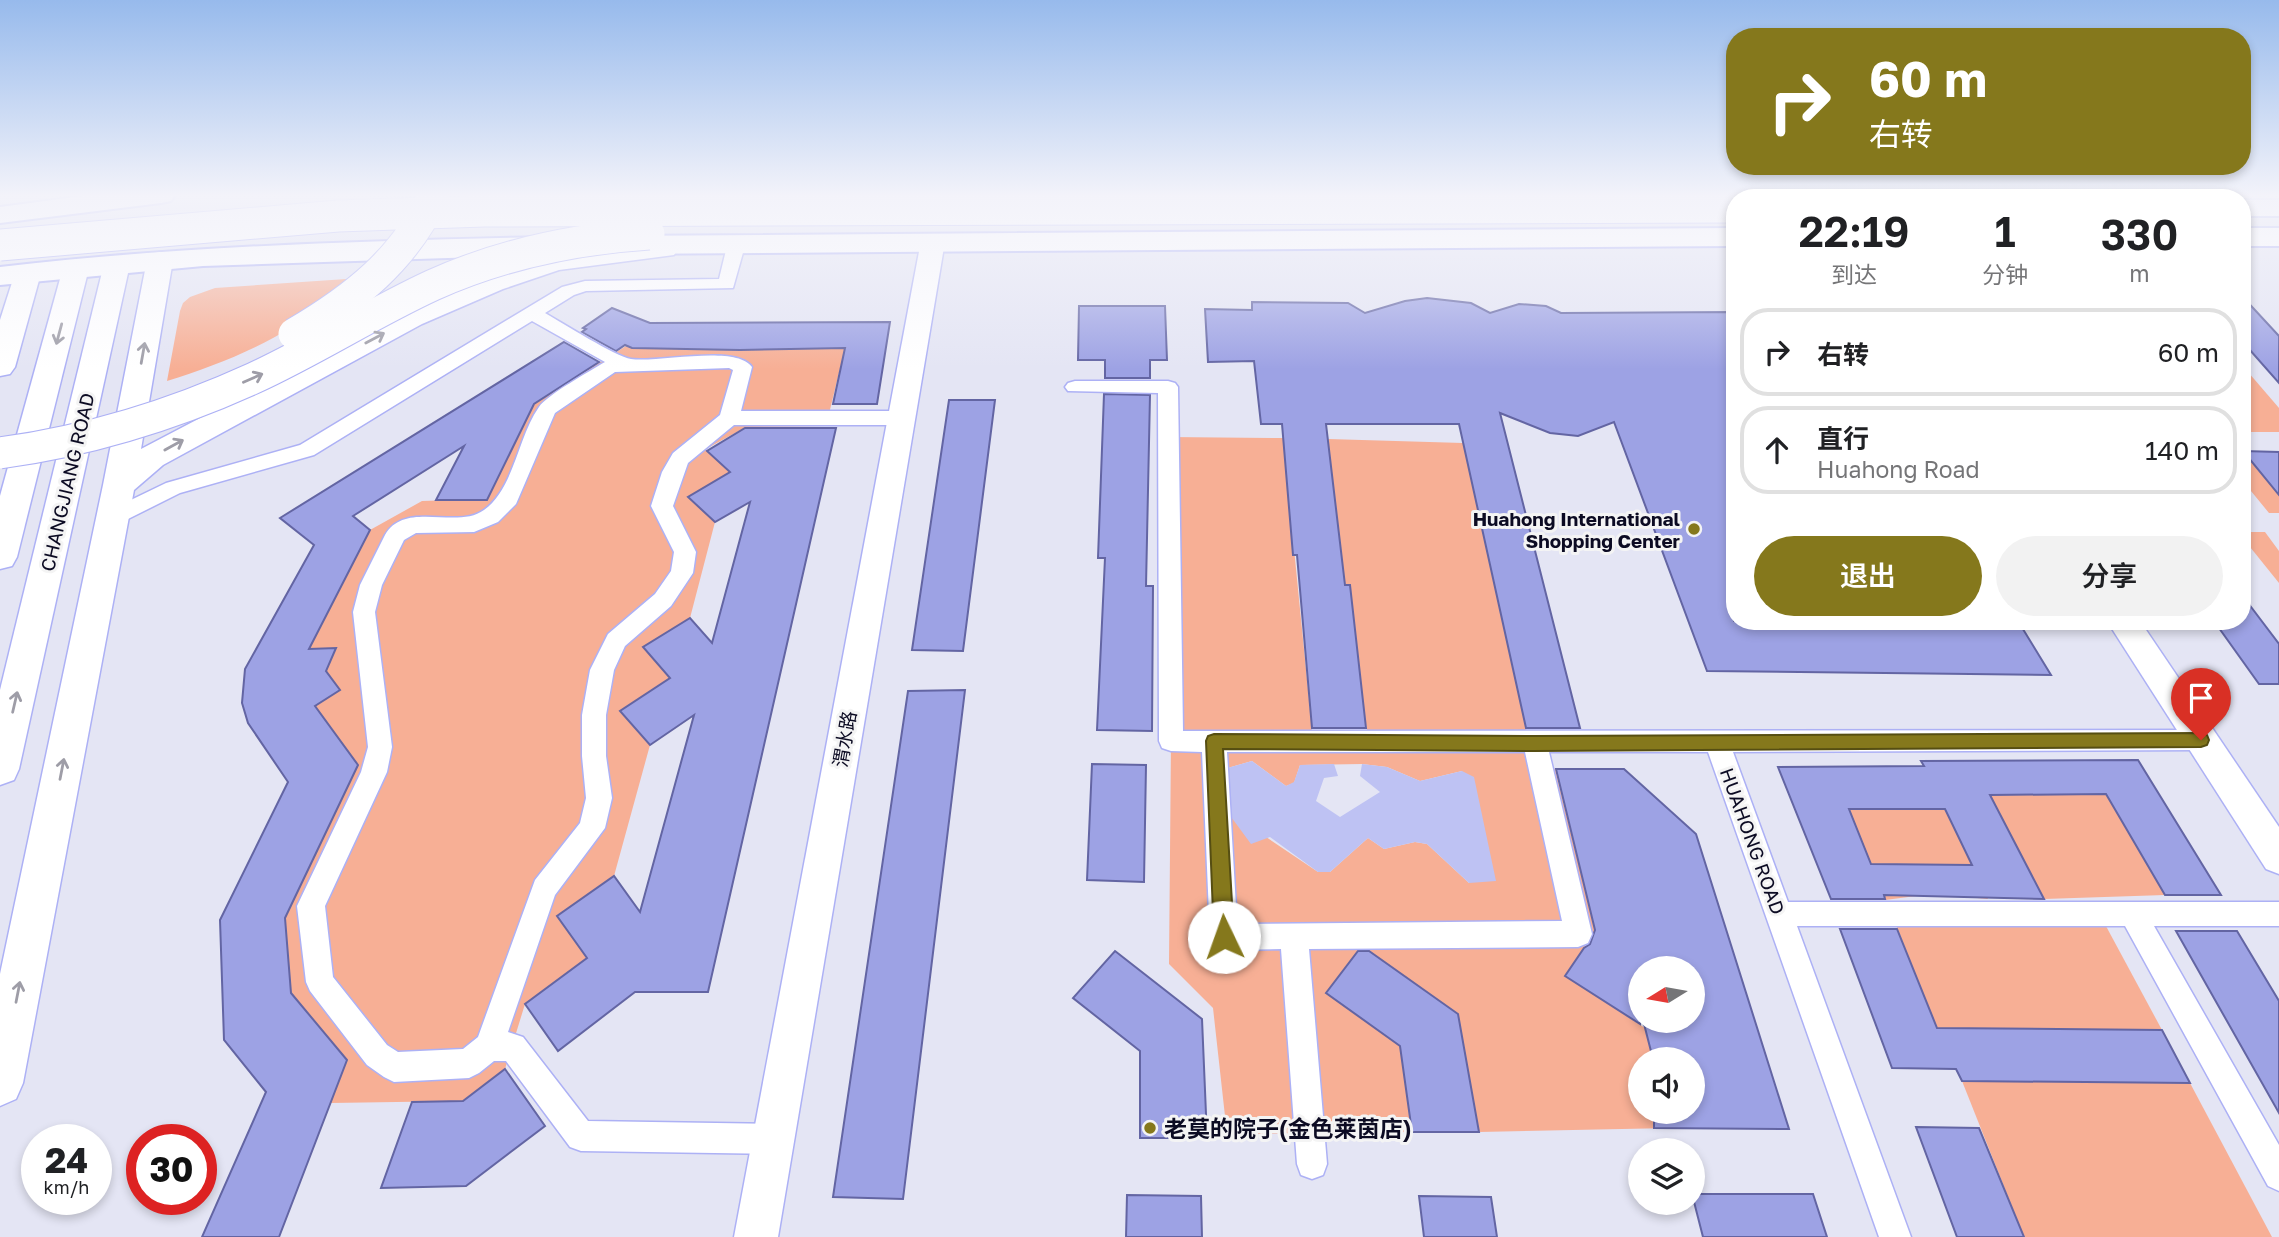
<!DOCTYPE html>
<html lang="zh">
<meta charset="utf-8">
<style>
body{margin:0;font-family:"Golos Text","Noto Sans SC",sans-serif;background:#f2f2f2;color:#202124;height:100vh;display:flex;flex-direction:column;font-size:26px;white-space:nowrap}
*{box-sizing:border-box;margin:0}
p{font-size:23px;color:#757577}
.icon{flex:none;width:38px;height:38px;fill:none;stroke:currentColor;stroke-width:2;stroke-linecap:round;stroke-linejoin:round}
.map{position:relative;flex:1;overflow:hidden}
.drawer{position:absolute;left:1726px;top:189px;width:525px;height:441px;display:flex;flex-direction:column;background:#fff;border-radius:28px;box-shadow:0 4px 10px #0003}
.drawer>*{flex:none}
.hud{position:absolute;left:1726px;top:28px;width:525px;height:147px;border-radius:28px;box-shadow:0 4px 10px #0003;background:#85781c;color:#fff;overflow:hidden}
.needle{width:46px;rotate:259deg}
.controls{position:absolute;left:1628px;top:956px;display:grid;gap:14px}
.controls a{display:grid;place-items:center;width:77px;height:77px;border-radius:50%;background:#fff;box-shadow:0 4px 10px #0003;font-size:35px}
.speed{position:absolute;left:21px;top:1124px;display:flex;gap:14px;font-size:35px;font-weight:700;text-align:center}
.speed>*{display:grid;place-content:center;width:91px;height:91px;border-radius:50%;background:#fff;box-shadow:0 4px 10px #0003;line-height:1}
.speed small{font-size:18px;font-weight:400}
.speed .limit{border:10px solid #d22;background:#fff;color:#111}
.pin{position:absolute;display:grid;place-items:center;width:60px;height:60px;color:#fff;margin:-72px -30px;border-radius:50% 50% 50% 0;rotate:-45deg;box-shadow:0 0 7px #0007}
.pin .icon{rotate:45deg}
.me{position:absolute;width:77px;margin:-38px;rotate:357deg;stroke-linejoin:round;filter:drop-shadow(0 0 5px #0008)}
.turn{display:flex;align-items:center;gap:24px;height:147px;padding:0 28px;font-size:32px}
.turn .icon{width:91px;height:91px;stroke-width:2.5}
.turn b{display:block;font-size:49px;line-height:60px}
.eta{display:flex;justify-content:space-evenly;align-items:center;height:119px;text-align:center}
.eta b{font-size:42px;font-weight:600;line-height:49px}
.action{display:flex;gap:14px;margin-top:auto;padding:14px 28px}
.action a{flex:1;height:80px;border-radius:42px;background:#85781c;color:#fff;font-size:28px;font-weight:600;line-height:80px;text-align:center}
.action a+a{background:#f2f2f2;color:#202124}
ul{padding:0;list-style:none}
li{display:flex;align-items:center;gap:21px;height:88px;margin:0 14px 10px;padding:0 14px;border:4px solid #e0e0e0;border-radius:28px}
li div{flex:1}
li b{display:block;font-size:26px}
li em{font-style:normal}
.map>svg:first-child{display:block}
.green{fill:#f7af95}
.water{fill:#bec2f3}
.building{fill:#9da2e4;stroke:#6365a3;stroke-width:2;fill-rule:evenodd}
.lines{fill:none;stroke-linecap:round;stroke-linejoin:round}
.street-casing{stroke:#adb1f5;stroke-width:3}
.secondary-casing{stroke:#adb1f5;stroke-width:3}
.primary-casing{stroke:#adb1f5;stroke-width:3}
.highway-casing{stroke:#adb1f5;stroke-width:4}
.street{fill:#fff;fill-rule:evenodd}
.secondary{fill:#fff;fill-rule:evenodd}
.primary{fill:#fff;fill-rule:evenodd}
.highway{fill:#fff;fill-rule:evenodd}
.highway-bridge-casing{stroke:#adb1f5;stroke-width:33;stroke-linecap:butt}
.highway-bridge{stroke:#fff;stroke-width:31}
.oneway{stroke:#9e9da7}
.route{fill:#85781c;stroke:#564e12;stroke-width:2}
.poi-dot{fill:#85781c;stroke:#f4f4f4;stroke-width:2.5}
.labels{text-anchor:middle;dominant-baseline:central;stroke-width:6;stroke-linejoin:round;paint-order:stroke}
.street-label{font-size:19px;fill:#0c0b23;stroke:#f4f4f4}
.poi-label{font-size:19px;font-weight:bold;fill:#0c0b23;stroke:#f4f4f4;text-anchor:end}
.near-poi-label{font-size:23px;font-weight:bold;fill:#0c0b23;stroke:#f4f4f4;text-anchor:start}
</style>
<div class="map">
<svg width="2279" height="1237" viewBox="0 0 2279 1237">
<rect width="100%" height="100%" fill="#e4e5f4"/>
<g class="green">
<path d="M361 278C339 294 318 311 295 325 256 350 211 367 167 381L180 311 183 303 190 297 215 288Z"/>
<path d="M626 346 632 348H845L826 426 746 427 706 449 730 472 688 497 715 522 690 618 643 647 670 678 620 711 650 745 614 876 557 916 587 958 525 1004 505 1069 463 1101 330 1103 347 1060 291 993 285 918 358 765 315 706 340 690 326 671 336 649H309L370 530 422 501 487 499 527 419 519 414Z"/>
<path d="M2242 365 2279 408V432H2242Z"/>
<path d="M1168 437 1283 438 1312 730H1367L1341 556 1328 439 1463 443 1526 729 1535 743 1541 769H1555L1595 930 1566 976 1645 1028 1653 1059H1640V1111H1667L1671 1128 1479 1132 1458 1014 1362 946 1327 993 1400 1046 1412 1132 1227 1134 1213 1008 1169 964 1171 741 1214 742 1226 810 1318 872H1330L1368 838 1384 849 1415 842 1427 844 1469 883 1462 771 1420 781 1387 767 1362 764 1300 765 1294 783 1286 786 1252 761 1224 769 1220 733 1170 734Z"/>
<path d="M2242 451 2269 483H2279V513H2269L2242 480Z"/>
<path d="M2242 532H2265L2279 551V583L2242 537Z"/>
<path d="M2106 794 2165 895 2044 899 1990 795Z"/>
<path d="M1849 809H1945L1988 899 1955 896 1940 865 1903 864 1916 896 1885 900Z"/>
<path d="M1892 915H2100L2162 1030 1937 1028Z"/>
<path d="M1962 1081 2190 1083 2272 1237H2024Z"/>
</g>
<path class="water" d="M1252 761 1286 786 1294 782 1300 765 1334 764 1338 776 1324 778 1316 801 1340 817 1380 792 1360 776 1362 764 1387 767 1420 781 1462 771 1474 777 1496 881 1469 883 1427 844 1415 842 1384 849 1368 838 1330 872H1318L1270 837 1251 844 1226 810 1224 769Z"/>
<g class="building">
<path d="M2242 296 2279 336V383L2242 341Z"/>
<path d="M1427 298 1471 303 1490 313 1519 304 1546 306 1561 313 1734 312V621H2018L2051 675 1707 671 1614 422 1578 436 1550 433 1500 413 1580 728H1526L1459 424H1326L1345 585H1350L1366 728H1312L1297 555H1293L1282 424H1261L1254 361 1208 362 1205 309 1252 310V302L1348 303 1365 313 1405 301Z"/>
<path d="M1079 306H1165L1167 360H1150V378H1105V360H1078Z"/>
<path d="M612 308 650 323 890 322 877 404H833L845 348 740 350 632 348 625 345 616 351 582 332 586 329 583 328Z"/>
<path d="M564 342 599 362 534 404 487 500H436L464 446 353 516 370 530 309 649 336 648 326 671 340 690 315 706 358 765 285 918 291 993 347 1060 279 1237H202L266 1092 224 1040 220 920 288 782 248 723 242 703 245 669 314 545 280 518Z"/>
<path d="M1104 394 1150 395 1146 586H1153L1152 731 1097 730 1105 558H1098Z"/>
<path d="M949 400H995L963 651 912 650Z"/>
<path d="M745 428H836L708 992H635L558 1051 525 1004 587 958 557 916 614 876 640 912 694 715 650 745 620 711 670 678 643 647 690 618 712 643 750 502 715 522 688 497 730 472 707 451Z"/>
<path d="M2243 451 2279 452V495Z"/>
<path d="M2242 595 2279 644V684H2259L2214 621H2242Z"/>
<path d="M965 690 903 1199 833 1197 908 691Z"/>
<path d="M2138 760 2221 895H2165L2106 794 1990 795 2044 899 1884 895 1885 899H1831L1778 767 1924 766 1921 761ZM1849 809H1945L1972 865 1871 864Z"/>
<path d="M1092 764 1146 765 1144 882 1087 880Z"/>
<path d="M1556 769H1624L1696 834 1789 1129 1654 1128V1111H1692V1059H1653L1643 1020H1692V968H1640V1024L1565 976 1584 948 1590 944 1595 930Z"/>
<path d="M1840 929H1897L1937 1028 2162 1030 2190 1083 1962 1081 1956 1069 1892 1068Z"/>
<path d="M2176 931H2237L2279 1001V1113Z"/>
<path d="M1115 951 1202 1019 1207 1138H1140V1051L1073 998Z"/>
<path d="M1358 951H1369L1458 1014 1479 1132H1412L1400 1046 1326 993Z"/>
<path d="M505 1069 545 1126 466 1186 381 1188 412 1102 463 1101Z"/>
<path d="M1916 1127 1979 1128 2024 1237H1957Z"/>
<path d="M1692 1194H1813L1827 1237H1703Z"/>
<path d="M1127 1195 1201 1196 1202 1237H1126Z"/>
<path d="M1419 1196 1491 1197 1497 1237H1424Z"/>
</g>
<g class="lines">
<defs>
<g id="street">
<path d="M737 237 746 242 733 288 586 291 574 295 545 313C561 322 616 357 631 359 658 363 736 344 752 367L741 411H900L907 413 910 418 907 423 900 425H734L688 463 673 506 696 552 693 573 671 606 625 646 614 670 606 715V756L612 798 605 828 555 895 508 1032 523 1037 588 1121 773 1124 784 1128 788 1139 784 1150 773 1154 581 1151 570 1147 506 1061H494L479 1073 469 1078 394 1082 384 1077 367 1065 310 991 306 982 297 906 361 772 368 747 353 612 360 585 385 535C405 500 457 530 484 510 514 489 518 436 539 407 547 395 590 371 605 362L532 321 314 455 180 493 120 523 112 526 104 523 101 518 104 513 166 483 300 445 562 287 585 281 719 279 728 242ZM729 368 733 370 720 415 673 453 662 472 651 506 674 552 671 571 655 594 608 634 590 670 582 715V756L586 798 580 823 535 880 478 1037 463 1049 398 1052 387 1045 333 977 325 906 387 772 392 747 375 612 382 585 404 540 416 533 474 532 498 522 516 504 555 413 615 372Z"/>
<path d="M1075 381H1168L1175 383 1178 387 1183 731 2201 730 2210 733 2213 740 2210 747 2201 750 1733 752 1788 902H2279V926H2154L2279 1145V1191L2268 1186 2125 926H1797L1911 1237H1879L1708 752H1549L1592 934 1588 943 1578 947 1309 949 1327 1164 1323 1175 1312 1179 1301 1175 1297 1164 1281 949 1224 950 1214 946 1210 937 1202 752 1171 751 1162 748 1159 741 1158 393 1068 391 1065 387 1068 383ZM1227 752H1525L1562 921 1237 924Z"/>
</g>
<g id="secondary">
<path d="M933 234 941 236 945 241 778 1237H734L921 241 925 236Z"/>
<path d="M2107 621H2140L2279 827V874L2266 869Z"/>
</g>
<g id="primary">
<path d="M665 241 674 243 678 249 674 255 559 270 503 289 422 324 163 465 134 490 23 1083 16 1099 0 1106V974L103 485 147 260 151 254 160 252 169 254 173 260 141 449 402 312 483 277 555 254Z"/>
<path d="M117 256 126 258 130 264 19 769 14 780 0 785V690L104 264 108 258Z"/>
<path d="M76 260 86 262 89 268 17 557 12 566 0 569V496L63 268 66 262Z"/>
<path d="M28 265 38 267 41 273 15 367 10 374 0 376V320L15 273 18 267Z"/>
</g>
<g id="highway">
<path d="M90 195H175L171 201 161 203 0 223V207Z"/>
<path d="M1984 195H2012L2014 198H1986Z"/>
<rect x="2242" y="200" width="37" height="16"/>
<path d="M1734 228V246L609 254 599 251 595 245 599 239 609 236Z"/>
<rect x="2242" y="228" width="37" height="18"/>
<path d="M542 237 552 240 556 246 552 252 542 255 203 266 0 285V267C180 246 361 241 542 237Z"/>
</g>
</defs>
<use href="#street" class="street-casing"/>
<use href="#secondary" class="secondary-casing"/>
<use href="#primary" class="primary-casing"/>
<use href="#highway" class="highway-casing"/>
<use href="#street" class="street"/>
<use href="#secondary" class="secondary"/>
<use href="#primary" class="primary"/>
<use href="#highway" class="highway"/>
<defs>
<g id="highway-bridge">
<path d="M0 245 338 216 484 211 1734 207"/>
<path d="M294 334C354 299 405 259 434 195"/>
<path d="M0 453C88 441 173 415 254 378 315 350 372 313 433 285 502 254 574 239 649 234"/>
</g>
</defs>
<use href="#highway-bridge" class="highway-bridge-casing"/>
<use href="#highway-bridge" class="highway-bridge"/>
</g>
<defs><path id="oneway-shaft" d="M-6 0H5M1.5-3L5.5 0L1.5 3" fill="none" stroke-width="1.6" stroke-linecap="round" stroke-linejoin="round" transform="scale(1.75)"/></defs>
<g class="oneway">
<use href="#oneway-shaft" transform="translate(59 334) rotate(105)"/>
<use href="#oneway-shaft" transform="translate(375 338) rotate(-28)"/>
<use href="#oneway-shaft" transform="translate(143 353) rotate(-80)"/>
<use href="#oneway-shaft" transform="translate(253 378) rotate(-24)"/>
<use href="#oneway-shaft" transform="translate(174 445) rotate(-29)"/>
<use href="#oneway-shaft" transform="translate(15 702) rotate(-77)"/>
<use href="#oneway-shaft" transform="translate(62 769) rotate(-79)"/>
<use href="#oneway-shaft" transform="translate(18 992) rotate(-79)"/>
</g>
<linearGradient id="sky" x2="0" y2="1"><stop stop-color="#97baec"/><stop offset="0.53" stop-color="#f3f3fa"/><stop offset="1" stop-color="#f3f3fa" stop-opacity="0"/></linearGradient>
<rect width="2279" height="369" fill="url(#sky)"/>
<path class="route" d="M2201 733 2207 735 2209 740 2207 745 2201 747 1535 751 1223 749 1234 937 1231 943 1224 946 1217 943 1214 937 1206 741 1208 736 1214 734 1535 736Z"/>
<g class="poi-dot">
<circle cx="1694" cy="529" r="7"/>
<circle cx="1150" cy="1128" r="7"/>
</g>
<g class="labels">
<g class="street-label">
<text transform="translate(67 482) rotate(-77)">CHANGJIANG ROAD</text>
<text transform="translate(844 739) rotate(-80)">渭水路</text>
<text transform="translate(1753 841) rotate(70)">HUAHONG ROAD</text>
</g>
<g class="poi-label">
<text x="1680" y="518">Huahong International<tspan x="1680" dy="22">Shopping Center</tspan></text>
</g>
<g class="near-poi-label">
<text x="1164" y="1128">老莫的院子(金色莱茵店)</text>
</g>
</g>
</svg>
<div class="controls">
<a><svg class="needle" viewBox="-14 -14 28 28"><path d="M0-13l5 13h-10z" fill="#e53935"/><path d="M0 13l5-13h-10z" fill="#757577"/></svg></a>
<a><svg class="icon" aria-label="sound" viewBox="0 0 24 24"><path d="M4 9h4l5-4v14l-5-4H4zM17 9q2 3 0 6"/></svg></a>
<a><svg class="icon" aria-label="layers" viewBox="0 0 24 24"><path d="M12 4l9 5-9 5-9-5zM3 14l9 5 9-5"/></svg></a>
</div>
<div class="speed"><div>24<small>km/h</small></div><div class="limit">30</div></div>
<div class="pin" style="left:2201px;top:740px;background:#d93025"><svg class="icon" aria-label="arrive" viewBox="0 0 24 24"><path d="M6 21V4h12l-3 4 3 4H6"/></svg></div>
<svg class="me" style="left:1224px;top:937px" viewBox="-20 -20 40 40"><circle r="19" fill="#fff"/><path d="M0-13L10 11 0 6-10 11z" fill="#85781c"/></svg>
<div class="hud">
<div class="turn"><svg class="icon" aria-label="right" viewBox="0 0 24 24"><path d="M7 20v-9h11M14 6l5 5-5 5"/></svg><div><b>60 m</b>右转</div></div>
</div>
<section class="drawer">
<div class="eta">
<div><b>22:19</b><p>到达</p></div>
<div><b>1</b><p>分钟</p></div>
<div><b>330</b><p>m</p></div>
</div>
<ul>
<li><svg class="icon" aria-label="right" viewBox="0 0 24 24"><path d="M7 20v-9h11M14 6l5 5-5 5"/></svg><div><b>右转</b></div><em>60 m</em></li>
<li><svg class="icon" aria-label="ahead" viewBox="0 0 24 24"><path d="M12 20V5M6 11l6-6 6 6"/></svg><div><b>直行</b><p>Huahong Road</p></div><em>140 m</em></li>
</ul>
<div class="action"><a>退出</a><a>分享</a></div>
</section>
</div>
